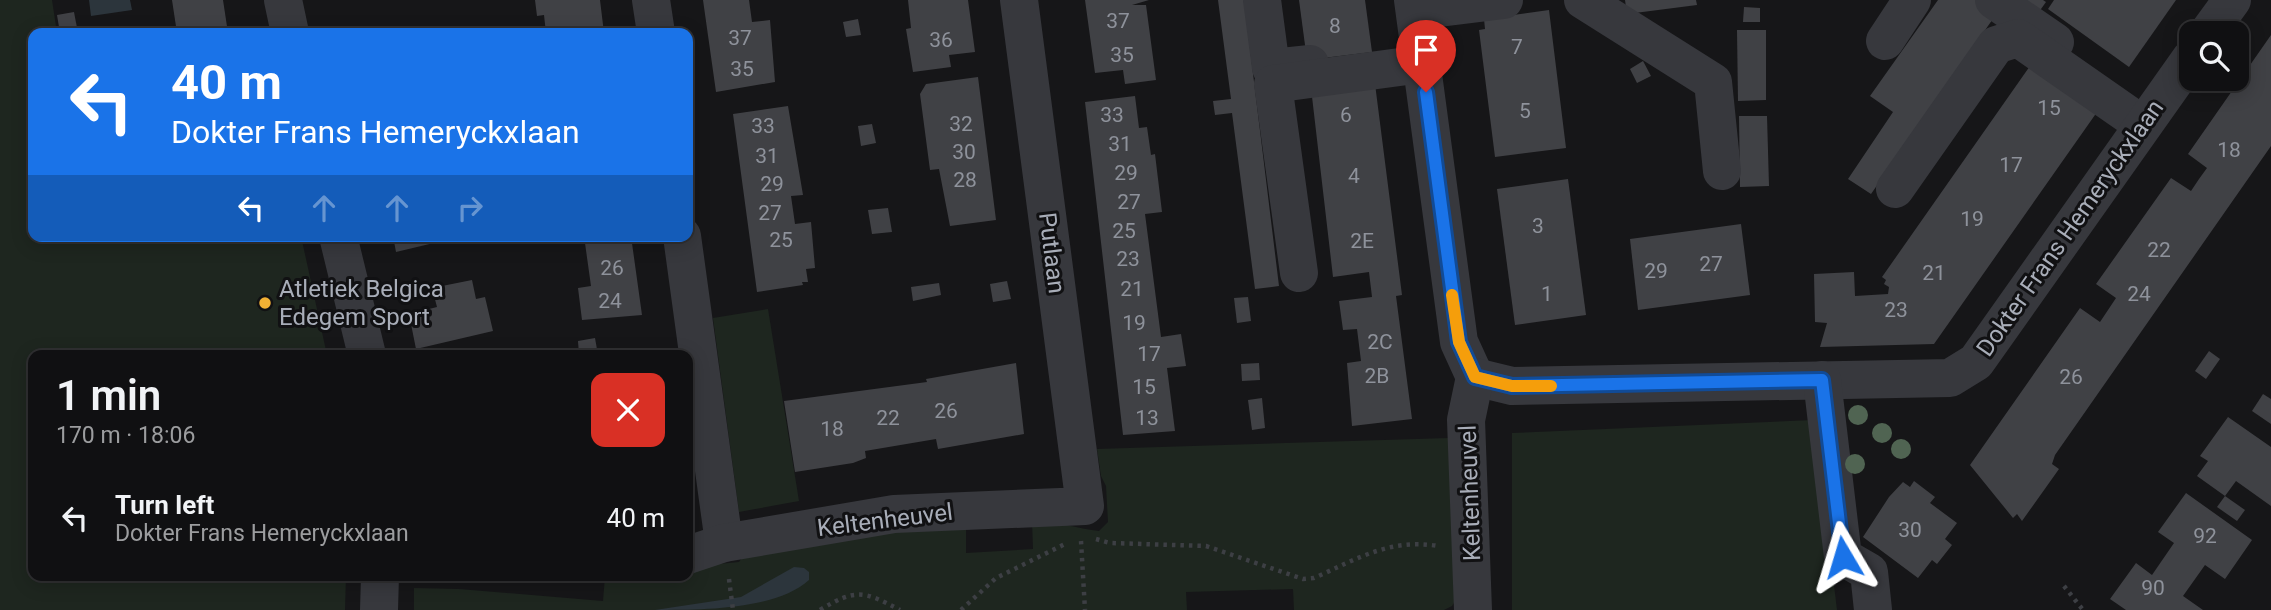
<!DOCTYPE html>
<meta charset="utf-8">
<style>
body{margin:0;font-family:Roboto,sans-serif;background:#1e1e20;color:#f1f3f6;height:100vh;display:flex;flex-direction:column;font-size:26px;white-space:nowrap}
*{box-sizing:border-box;margin:0}
p{font-size:23px;color:#9c9d9f}
.icon{flex:none;width:38px;height:38px;fill:none;stroke:currentColor;stroke-width:2;stroke-linecap:round;stroke-linejoin:round}
.map{position:relative;flex:1;overflow:hidden}
.side{position:absolute;left:28px;top:350px;width:665px;height:231px;display:flex;flex-direction:column;background:#101012;border-radius:14px;box-shadow:0 4px 18px #0003,0 0 0 2px #303032}
.side>*{flex:none}
.hud{position:absolute;left:28px;top:28px;width:665px;height:214px;border-radius:14px;box-shadow:0 4px 18px #0003,0 0 0 2px #303032;background:#1a73e8;color:#fff;overflow:hidden}
.fabs{position:absolute;left:2179px;top:21px;display:grid;gap:14px}
.fabs a{display:grid;place-items:center;width:70px;height:70px;border-radius:14px;background:#101012;box-shadow:0 4px 18px #0003,0 0 0 2px #303032;font-size:35px}
.pin{position:absolute;display:grid;place-items:center;width:60px;height:60px;color:#fff;margin:-72px -30px;border-radius:50% 50% 50% 0;rotate:-45deg;box-shadow:0 0 7px #0007}
.pin .icon{rotate:45deg}
.me{position:absolute;width:77px;margin:-38px;rotate:353deg;stroke-linejoin:round;filter:drop-shadow(0 0 5px #0008)}
.turn{display:flex;align-items:center;gap:24px;height:147px;padding:0 28px;font-size:32px}
.turn .icon{width:91px;height:91px;stroke-width:2.5}
.turn b{display:block;font-size:49px;line-height:60px}
.lanes{display:flex;align-items:center;height:66px;padding:0 28px;background:#0003;justify-content:center;gap:35px;direction:ltr}
.lanes .off{opacity:.35}
.round{display:grid;place-items:center;flex:none;width:74px;height:74px;border-radius:14px;background:#1e1e20}
.head{display:flex;align-items:center;justify-content:space-between;height:119px;padding:0 28px}
h1{font-size:42px;font-weight:600;line-height:52px}
ul{padding:0;list-style:none}
li{display:flex;align-items:center;gap:21px;height:98px;padding:0 28px}
li div{flex:1}
li b{display:block;font-size:26px}
li em{font-style:normal}
.map>svg:first-child{display:block}
.green{fill:#1e261f}
.water{fill:#2c353c}
.building{fill:#404145}
.lines{fill:none;stroke-linecap:round;stroke-linejoin:round}
.path{stroke:#3d3f44;stroke-width:4.5;stroke-dasharray:3.5 5;stroke-linecap:butt}
.minor{stroke:#37383d;stroke-width:38}
.tree{fill:#506452}
.route-casing{stroke:#114b97;stroke-width:18}
.route{stroke:#1a73e8;stroke-width:12}
.slow{stroke:#f59e0b;stroke-width:12}
.poi-dot{fill:#f2b134;stroke:#111113;stroke-width:2.5}
.labels{text-anchor:middle;dominant-baseline:central;stroke-width:6;stroke-linejoin:round;paint-order:stroke}
.number-label{font-size:21px;fill:#8e929b}
.street-label{font-size:24px;fill:#a8adb8;stroke:#111113}
.poi-label{font-size:24px;fill:#a8adb8;stroke:#111113;text-anchor:start}
</style>
<div class="map">
<svg width="2271" height="610" viewBox="0 0 2271 610">
<rect width="100%" height="100%" fill="#161618"/>
<g class="green">
<path d="M0 0H52L57 33H33V236H301L327 355H33V576H346L345 610H0Z"/>
<path d="M768 309 799 501 739 512 713 318Z"/>
<path d="M1814 420 1837 610H1512V433Z"/>
<path d="M1449 438 1455 601 1452 606 1444 610H1294L1293 589 1186 592 1187 610H414V588L459 589 603 601 605 576H688V567L739 562 749 549 966 522V553L1033 549 1032 521C1058 521 1074 528 1099 531L1108 522 1106 486 1101 476 1097 449Z"/>
</g>
<g class="water">
<path d="M89 0H130L132 10 91 16Z"/>
<path d="M794 567 804 568 809 572V580C776 610 702 610 655 610L741 597Z"/>
</g>
<g class="building">
<path d="M172 0H223L228 33H177Z"/>
<path d="M535 0H600L604 33H546L544 15 537 16Z"/>
<path d="M703 0H749L752 22 770 20 775 82 716 92Z"/>
<path d="M908 0H968L975 52 949 55 951 67 913 72 906 29 911 28Z"/>
<path d="M1085 0H1149L1132 5H1146L1156 80 1125 84 1123 70 1095 73Z"/>
<path d="M1218 0H1244L1279 286 1255 289 1232 113 1215 115 1213 101 1231 99Z"/>
<path d="M1299 0H1365L1372 52 1307 60Z"/>
<path d="M1625 0H1696L1697 5 1627 14Z"/>
<path d="M1938 0H1979L1997 13 1871 194 1848 179 1893 112 1870 96Z"/>
<path d="M2025 0H2043L2046 2 2036 16Z"/>
<path d="M2054 0H2176L2129 67 2048 9Z"/>
<path d="M1744 7 1760 8V22H1743Z"/>
<path d="M1549 10 1566 148 1495 157 1479 30 1485 29 1484 19Z"/>
<path d="M74 12 78 33H60L57 15Z"/>
<path d="M858 19 861 35 846 37 843 22Z"/>
<path d="M1737 30H1766V100L1738 101Z"/>
<path d="M2271 35V146L2055 455 2052 464 2059 469 2022 521 2017 514 2013 518 1970 465 2080 308 2100 322 2116 298 2096 284 2171 178 2191 191 2199 179 2207 168 2188 154Z"/>
<path d="M2037 56 2102 105 1934 344 1820 347 1827 323 1815 322 1814 274 1854 272 1855 296 1888 294 1889 287 1884 284 1886 280 1882 277Z"/>
<path d="M1643 61 1651 76 1637 83 1630 69Z"/>
<path d="M1374 76 1402 295 1396 296 1412 419 1352 426 1347 363 1361 361 1357 329 1343 330 1339 301 1372 297 1369 272 1333 277 1311 88Z"/>
<path d="M978 77 996 220 950 226 939 169 930 170 920 94 926 84Z"/>
<path d="M1135 96 1139 128 1147 127 1151 155 1155 154 1162 212 1145 214 1161 337 1181 334 1186 366 1167 368 1175 431 1123 435 1085 102Z"/>
<path d="M788 106 803 195 791 196 795 224 811 222 815 268 806 269 808 282H802L803 285 757 292 733 114Z"/>
<path d="M1739 116H1767L1769 186 1740 187Z"/>
<path d="M872 124 876 143 861 146 858 126Z"/>
<path d="M1568 179 1586 315 1515 325 1497 189Z"/>
<path d="M888 208 892 232 872 234 868 210Z"/>
<path d="M1741 224 1750 295 1638 310 1630 239Z"/>
<path d="M393 236H459V237L396 252Z"/>
<path d="M584 236H631L642 315 582 320 578 288 591 286Z"/>
<path d="M472 280 476 299 485 297 493 331 416 349 409 314 437 307 432 288Z"/>
<path d="M1007 281 1011 299 993 302 990 284Z"/>
<path d="M939 283 941 295 913 301 911 287Z"/>
<path d="M1248 297 1251 321 1237 323 1234 298Z"/>
<path d="M595 338 598 355H579L578 341Z"/>
<path d="M2209 351 2220 359 2206 379 2195 371Z"/>
<path d="M1016 363 1024 434 938 449 936 439 865 451 866 458 853 463 795 472 784 401 927 382 926 379Z"/>
<path d="M1259 363 1260 380 1242 381 1241 364Z"/>
<path d="M2263 394 2271 399V424L2252 411Z"/>
<path d="M1262 398 1265 428 1252 430 1248 400Z"/>
<path d="M2228 417 2271 447V506L2236 481 2225 496 2197 476 2208 461 2200 456Z"/>
<path d="M1914 481 1935 497 1930 503 1957 523 1945 539 1952 545 1937 564 1932 560 1918 578 1863 537 1889 497 1903 482 1910 487Z"/>
<path d="M2186 493 2252 540 2225 579 2205 565 2183 596 2203 610H2126L2110 599 2136 563 2152 575 2174 543 2158 532Z"/>
<path d="M2225 496 2245 510 2237 521 2217 507Z"/>
</g>
<g class="lines">
<g class="path">
<path d="M1096 539 1110 543 1206 546 1303 579 1314 578C1357 559 1390 538 1438 546"/>
<path d="M1081 541 1085 610"/>
<path d="M729 579 733 610"/>
<path d="M2064 586 2083 610"/>
<path d="M820 610C856 588 864 591 900 610"/>
<path d="M961 610 996 578 1065 544"/>
</g>
<g class="minor">
<path d="M283 0 290 33"/>
<path d="M651 0 656 33"/>
<path d="M1262 0 1271 68 1310 64"/>
<path d="M1413 0 1459 342 1475 377"/>
<path d="M1583 0 1713 82 1722 171"/>
<path d="M1994 0 2055 42"/>
<path d="M1415 11 1504 0"/>
<path d="M2208 33 2232 0"/>
<path d="M1885 41 1912 0"/>
<path d="M1895 189 1996 45 2018 38 2143 125"/>
<path d="M338 236 367 355"/>
<path d="M682 236 724 543"/>
<path d="M1299 273 1273 84 1422 64"/>
<path d="M1475 377 1512 386 1950 378 1976 362 2191 58"/>
<path d="M1822 380 1843 557 1869 572 1873 610"/>
<path d="M688 555 724 543 894 514 1085 506 1019 0"/>
<path d="M379 610 380 576"/>
<path d="M1473 610 1466 420 1475 377"/>
</g>
</g>
<g class="tree">
<circle cx="1858" cy="415" r="10"/>
<circle cx="1882" cy="433" r="10"/>
<circle cx="1901" cy="449" r="10"/>
<circle cx="1855" cy="464" r="10"/>
</g>
<g class="lines">
<defs>
<path id="route" d="M1426 92 1459 342 1475 377 1512 386 1822 380 1843 557"/>
</defs>
<use href="#route" class="route-casing"/>
<use href="#route" class="route"/>
<path class="slow" d="M1452 295 1459 342 1475 377 1512 386H1551"/>
</g>
<circle class="poi-dot" cx="265" cy="303" r="7"/>
<g class="labels">
<g class="number-label">
<text x="1118" y="21">37</text>
<text x="1335" y="26">8</text>
<text x="740" y="38">37</text>
<text x="941" y="40">36</text>
<text x="1517" y="47">7</text>
<text x="1122" y="55">35</text>
<text x="742" y="69">35</text>
<text x="2049" y="108">15</text>
<text x="1525" y="111">5</text>
<text x="1112" y="115">33</text>
<text x="1346" y="115">6</text>
<text x="961" y="124">32</text>
<text x="763" y="126">33</text>
<text x="1120" y="144">31</text>
<text x="2229" y="150">18</text>
<text x="964" y="152">30</text>
<text x="767" y="156">31</text>
<text x="2011" y="165">17</text>
<text x="1126" y="173">29</text>
<text x="1354" y="176">4</text>
<text x="965" y="180">28</text>
<text x="772" y="184">29</text>
<text x="1129" y="202">27</text>
<text x="770" y="213">27</text>
<text x="1972" y="219">19</text>
<text x="1538" y="226">3</text>
<text x="1124" y="231">25</text>
<text x="781" y="240">25</text>
<text x="1362" y="241">2E</text>
<text x="2159" y="250">22</text>
<text x="1128" y="259">23</text>
<text x="1711" y="264">27</text>
<text x="612" y="268">26</text>
<text x="1656" y="271">29</text>
<text x="1934" y="273">21</text>
<text x="1132" y="289">21</text>
<text x="1547" y="294">1</text>
<text x="2139" y="294">24</text>
<text x="610" y="301">24</text>
<text x="1896" y="310">23</text>
<text x="1134" y="323">19</text>
<text x="1380" y="342">2C</text>
<text x="1149" y="354">17</text>
<text x="1377" y="376">2B</text>
<text x="2071" y="377">26</text>
<text x="1144" y="387">15</text>
<text x="946" y="411">26</text>
<text x="888" y="418">22</text>
<text x="1147" y="418">13</text>
<text x="832" y="429">18</text>
<text x="1910" y="530">30</text>
<text x="2205" y="536">92</text>
<text x="2153" y="588">90</text>
</g>
<g class="street-label">
<text transform="translate(2070 228) rotate(-55)">Dokter Frans Hemeryckxlaan</text>
<text transform="translate(1052 253) rotate(83)">Putlaan</text>
<text transform="translate(1470 493) rotate(-92)">Keltenheuvel</text>
<text transform="translate(885 520) rotate(-7)">Keltenheuvel</text>
</g>
<g class="poi-label">
<text x="279" y="289">Atletiek Belgica<tspan x="279" dy="28">Edegem Sport</tspan></text>
</g>
</g>
</svg>
<div class="fabs">
<a><svg class="icon" aria-label="search" viewBox="0 0 24 24"><circle cx="10" cy="10" r="6"/><path d="M15 15l6 6"/></svg></a>
</div>
<div class="pin" style="left:1426px;top:92px;background:#d93025"><svg class="icon" aria-label="arrive" viewBox="0 0 24 24"><path d="M6 21V4h12l-3 4 3 4H6"/></svg></div>
<svg class="me" style="left:1843px;top:557px" viewBox="-20 -20 40 40"><path d="M0-17L14 15 0 8-14 15z" fill="#1a73e8" stroke="#fff" stroke-width="4"/></svg>
<div class="hud">
<div class="turn"><svg class="icon" aria-label="left" viewBox="0 0 24 24"><path d="M17 20v-9H6M10 6l-5 5 5 5"/></svg><div><b>40 m</b>Dokter Frans Hemeryckxlaan</div></div>
<div class="lanes"><svg class="icon" aria-label="left" viewBox="0 0 24 24"><path d="M17 20v-9H6M10 6l-5 5 5 5"/></svg><svg class="icon off" aria-label="ahead" viewBox="0 0 24 24"><path d="M12 20V5M6 11l6-6 6 6"/></svg><svg class="icon off" aria-label="ahead" viewBox="0 0 24 24"><path d="M12 20V5M6 11l6-6 6 6"/></svg><svg class="icon off" aria-label="right" viewBox="0 0 24 24"><path d="M7 20v-9h11M14 6l5 5-5 5"/></svg></div>
</div>
<section class="side">
<div class="head"><div><h1>1 min</h1><p>170 m · 18:06</p></div><a class="round" style="background:#d93025;color:#fff"><svg class="icon" aria-label="close" viewBox="0 0 24 24"><path d="M6 6l12 12M18 6L6 18"/></svg></a></div>
<ul>
<li><svg class="icon" aria-label="left" viewBox="0 0 24 24"><path d="M17 20v-9H6M10 6l-5 5 5 5"/></svg><div><b>Turn left</b><p>Dokter Frans Hemeryckxlaan</p></div><em>40 m</em></li>
</ul>
</section>
</div>
